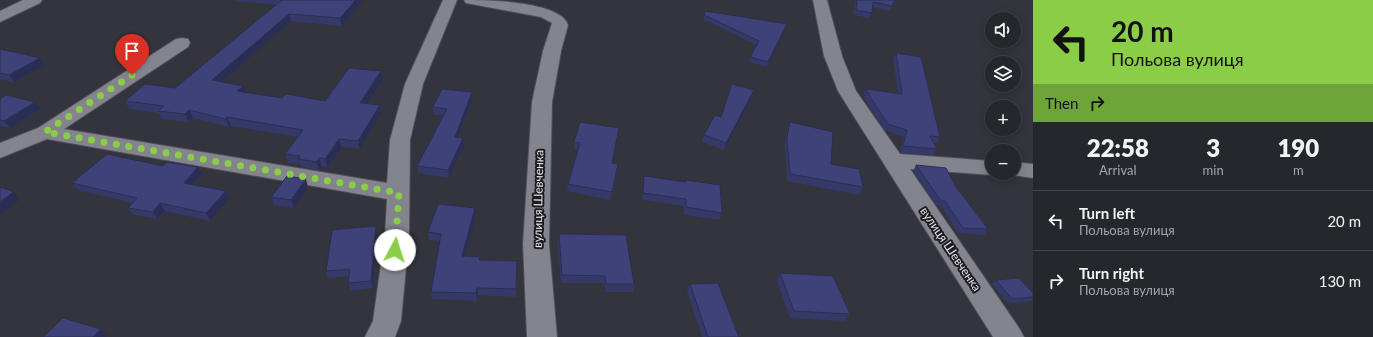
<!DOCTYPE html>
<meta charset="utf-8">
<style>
body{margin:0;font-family:Lato,sans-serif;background:#2e2f35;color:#f1f3f6;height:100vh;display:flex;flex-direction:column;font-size:15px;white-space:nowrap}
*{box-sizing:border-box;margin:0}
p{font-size:13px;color:#a4a5aa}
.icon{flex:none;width:22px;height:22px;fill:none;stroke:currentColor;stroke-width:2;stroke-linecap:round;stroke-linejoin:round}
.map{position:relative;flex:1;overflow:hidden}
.sheet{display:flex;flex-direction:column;background:#26272d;width:340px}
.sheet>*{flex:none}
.guide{background:#8ace47;color:#111;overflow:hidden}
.tools{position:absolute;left:985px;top:12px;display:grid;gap:8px}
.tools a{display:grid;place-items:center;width:36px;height:36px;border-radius:50%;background:#26272d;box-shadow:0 2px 10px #0003,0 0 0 1px #424449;font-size:20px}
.pin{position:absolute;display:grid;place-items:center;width:34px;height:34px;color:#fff;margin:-41px -17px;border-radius:50% 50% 50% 0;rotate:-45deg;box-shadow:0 0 4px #0007}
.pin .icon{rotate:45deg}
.me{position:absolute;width:44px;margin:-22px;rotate:5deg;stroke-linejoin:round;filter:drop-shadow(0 0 3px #0008)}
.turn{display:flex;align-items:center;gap:14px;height:84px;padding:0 12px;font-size:18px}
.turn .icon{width:52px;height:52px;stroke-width:2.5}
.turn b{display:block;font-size:28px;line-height:34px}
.then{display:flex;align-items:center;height:38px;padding:0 12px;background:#0003;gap:8px;font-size:15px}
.eta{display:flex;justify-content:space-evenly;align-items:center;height:68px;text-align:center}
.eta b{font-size:24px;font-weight:800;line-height:28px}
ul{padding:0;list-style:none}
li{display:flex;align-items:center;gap:12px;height:60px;padding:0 12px;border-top:1px solid #424449}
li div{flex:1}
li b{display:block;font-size:15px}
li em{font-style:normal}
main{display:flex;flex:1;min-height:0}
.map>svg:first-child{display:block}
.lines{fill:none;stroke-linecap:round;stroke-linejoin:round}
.minor-casing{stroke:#4f5057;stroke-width:2}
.minor{fill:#83848e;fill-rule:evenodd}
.wall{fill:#353967}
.shaded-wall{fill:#2b2e54}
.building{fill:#3e4278;stroke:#2b2e54}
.route{stroke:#8ace47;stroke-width:7;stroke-dasharray:0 12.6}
.labels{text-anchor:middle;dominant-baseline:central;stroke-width:4;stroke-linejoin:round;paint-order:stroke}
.street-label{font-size:12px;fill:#e4e5ea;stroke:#1c1c20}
</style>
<main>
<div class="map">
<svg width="1033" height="337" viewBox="0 0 1033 337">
<rect width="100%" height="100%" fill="#33343c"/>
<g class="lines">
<defs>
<g id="minor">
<path d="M23 0H42L40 3 0 22V11Z"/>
<path d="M443 0H457L423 84 410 140 409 236 401 321 395 337H365L373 321 385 236 387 199 47 139 0 158V143L38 128 176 39 182 38 188 39 190 43 188 47 64 129 387 183 390 140 405 84Z"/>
<path d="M464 0C485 0 561 1 568 25L561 51 552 102 549 244 557 337H527L523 244 532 102 543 51 552 23 541 17 471 4 466 3Z"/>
<path d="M813 0H827L842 56 856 91 900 154 992 161V173H1000L992 175 910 169 1019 328 1024 337H993L838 91 824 56Z"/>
<path d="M1014 162 1033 164V178L1006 174 1005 173H1014Z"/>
</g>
</defs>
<use href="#minor" class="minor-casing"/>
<use href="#minor" class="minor"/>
</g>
<g class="wall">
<path d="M237 0H363L342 26 291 21 222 82 243 86 245 92 282 98 325 101 383 79 366 104 380 105 381 113 360 149 341 147 328 168 322 167 319 170 301 167 300 164 288 163 285 154 298 137 231 126 229 127 193 118 189 122 162 119 159 113 129 109 125 101 175 88 276 5 237 1Z"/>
<path d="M856 0H896L889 11 872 7V13L869 18 853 15Z"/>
<path d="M705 11 785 28 767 67 749 62 750 57 756 45 703 19Z"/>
<path d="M0 49 40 58 45 65 14 82 0 79Z"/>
<path d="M896 53 940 137 937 143H934L937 149 933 155 901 153 900 151 904 137 885 130 869 106 863 95 866 89 898 93 893 58Z"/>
<path d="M754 90 752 97 724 150 702 142 704 135 721 117Z"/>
<path d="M472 92 473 99 458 137 464 145 449 178 418 173 417 166 443 115H434L433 107Z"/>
<path d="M0 99 35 102 40 109 10 128 0 126Z"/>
<path d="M790 122 831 164 863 187 859 195 787 181 785 145 787 129Z"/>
<path d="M618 136 612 163 618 164 610 200 567 191 568 184 578 150 574 149V142Z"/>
<path d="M916 165 956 187 988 229 984 235 958 233 941 206H937L913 171Z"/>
<path d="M202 174 193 185 226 191 229 199 210 221 165 211 157 219 133 215 128 208 132 203 78 190 72 183Z"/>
<path d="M644 176 686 182V180L722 213 719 220 684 215V206L642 200 643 184Z"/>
<path d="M308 187 294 208 274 205 271 197Z"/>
<path d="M476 215 464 256 480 257V260L517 261 516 297 478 295 477 301 432 299 431 292 440 241 429 240 428 232Z"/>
<path d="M376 226 377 234 373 288 351 291 348 283 349 276 328 278 326 271Z"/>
<path d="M559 234 634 284 633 292H605L604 283H561L558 242Z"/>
<path d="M780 273 850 314 845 321 790 318 777 281Z"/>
<path d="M996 280 1033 293V300L1032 301 1008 303 992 284Z"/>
<path d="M690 284 739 337H702L687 291Z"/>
</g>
<g class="shaded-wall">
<path d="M356 0H363L342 26 340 18Z"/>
<path d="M895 0H896L889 11 892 6Z"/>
<path d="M289 14 291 21 215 88 212 80Z"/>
<path d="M787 24 785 28 767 67 768 62Z"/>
<path d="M40 58 45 65 14 82 9 75Z"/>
<path d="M381 71 383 79 362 111 360 103Z"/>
<path d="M243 86 246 94 237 91Z"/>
<path d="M754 90 752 97 724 150 726 143Z"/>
<path d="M472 92 473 99 455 144V137Z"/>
<path d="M35 102 40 109 10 128 4 121Z"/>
<path d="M380 105 381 113 360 149 358 141Z"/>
<path d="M189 110 193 118 189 122 185 114Z"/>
<path d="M227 117 231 126 229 127 226 119Z"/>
<path d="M463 138 464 145 449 178 448 170Z"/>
<path d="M339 139 341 147 328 168 325 159Z"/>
<path d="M319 158 322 167 319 170 317 162Z"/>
<path d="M198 167 202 174 188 190 184 183Z"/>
<path d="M306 179 308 187 294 208 291 200Z"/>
<path d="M226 191 229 199 210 221 206 213Z"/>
<path d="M14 192 20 199 0 214V202Z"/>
<path d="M160 203 165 211 157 219 153 212Z"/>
<path d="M475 208 476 215 462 264V256Z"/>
<path d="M376 226 377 234 373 288 371 281Z"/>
<path d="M477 288 478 295 477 301 476 293Z"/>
<path d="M101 329 107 336 106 337H93Z"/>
</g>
<g class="building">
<path d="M282 0H356L340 18 289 14 212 80 243 86 237 91 282 98 286 94 325 101 349 68 381 71 360 103 380 105 358 141 339 139 325 159 319 158 317 162 298 159 300 156 285 154 303 130 227 117 226 119 189 110 185 114 158 111 164 106 125 101 145 84 175 88Z"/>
<path d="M857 0H895L892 6 873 2 872 13 856 10Z"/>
<path d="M705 11 787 24 768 62 750 57 759 41 704 15Z"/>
<path d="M0 49 40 58 9 75 0 73Z"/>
<path d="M896 53 921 57 940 137 930 136 937 149 904 146 903 145 907 130 888 124 872 100 866 89 902 94Z"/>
<path d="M732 84 754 90 726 143 704 135 715 115 721 117Z"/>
<path d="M442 89 472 92 455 137 463 138 448 170 417 166 447 109 433 107Z"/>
<path d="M6 95 35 102 4 121 0 120V99Z"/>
<path d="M580 122 619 128 612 163 618 164 612 192 568 184 580 143 574 142Z"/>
<path d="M790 122 833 132 831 164 859 169 863 187 790 174 787 138Z"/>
<path d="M107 154 163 166 167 162 198 167 184 183 226 191 206 213 160 203 153 212 128 208 137 198 72 183Z"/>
<path d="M916 165 946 168 956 187 988 229 963 228 945 201H941Z"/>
<path d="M287 176 306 179 291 200 271 197Z"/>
<path d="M644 176 686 182V180L720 185 722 213 686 207V199L643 193Z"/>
<path d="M0 187 14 192 0 202Z"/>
<path d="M438 204 475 208 462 256 480 257 479 260 517 261 516 289 477 288 476 293 431 292 441 234 428 232Z"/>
<path d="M376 226 371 281 348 283 350 269 326 271 332 230Z"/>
<path d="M559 234 626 235 634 284H606L605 276 562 275Z"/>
<path d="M780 273 833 276 850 314 794 311Z"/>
<path d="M1019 278 1033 293V297L1012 299 996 280Z"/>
<path d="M718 283 739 337H708L690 284Z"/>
<path d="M63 318 101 329 93 337H43Z"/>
</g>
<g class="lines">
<path class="route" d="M132 75 45 132 399 193 395 250"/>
</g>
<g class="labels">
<g class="street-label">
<text transform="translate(538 199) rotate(-89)">вулиця Шевченка</text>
<text transform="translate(951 249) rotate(56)">вулиця Шевченка</text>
</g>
</g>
</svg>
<div class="tools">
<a><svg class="icon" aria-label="sound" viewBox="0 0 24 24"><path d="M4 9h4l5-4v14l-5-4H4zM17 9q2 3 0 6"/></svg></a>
<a><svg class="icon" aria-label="layers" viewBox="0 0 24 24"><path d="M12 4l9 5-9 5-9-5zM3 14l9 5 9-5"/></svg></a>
<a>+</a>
<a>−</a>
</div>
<div class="pin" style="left:132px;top:75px;background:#d93025"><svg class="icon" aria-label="arrive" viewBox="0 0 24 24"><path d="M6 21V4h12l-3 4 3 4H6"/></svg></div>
<svg class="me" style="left:395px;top:250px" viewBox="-20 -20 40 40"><circle r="19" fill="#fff"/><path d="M0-13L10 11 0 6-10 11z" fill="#8ace47"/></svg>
</div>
<section class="sheet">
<div class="guide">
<div class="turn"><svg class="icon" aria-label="left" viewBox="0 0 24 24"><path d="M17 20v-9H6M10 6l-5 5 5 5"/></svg><div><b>20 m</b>Польова вулиця</div></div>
<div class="then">Then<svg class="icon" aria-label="right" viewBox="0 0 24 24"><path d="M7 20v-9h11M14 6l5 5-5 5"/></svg></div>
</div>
<div class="eta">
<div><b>22:58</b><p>Arrival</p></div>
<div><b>3</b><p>min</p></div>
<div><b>190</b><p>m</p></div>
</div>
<ul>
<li><svg class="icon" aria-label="left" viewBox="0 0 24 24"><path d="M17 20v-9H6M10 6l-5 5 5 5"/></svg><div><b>Turn left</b><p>Польова вулиця</p></div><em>20 m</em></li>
<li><svg class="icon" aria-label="right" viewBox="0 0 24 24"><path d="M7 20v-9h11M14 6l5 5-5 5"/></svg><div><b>Turn right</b><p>Польова вулиця</p></div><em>130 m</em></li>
</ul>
</section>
</main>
